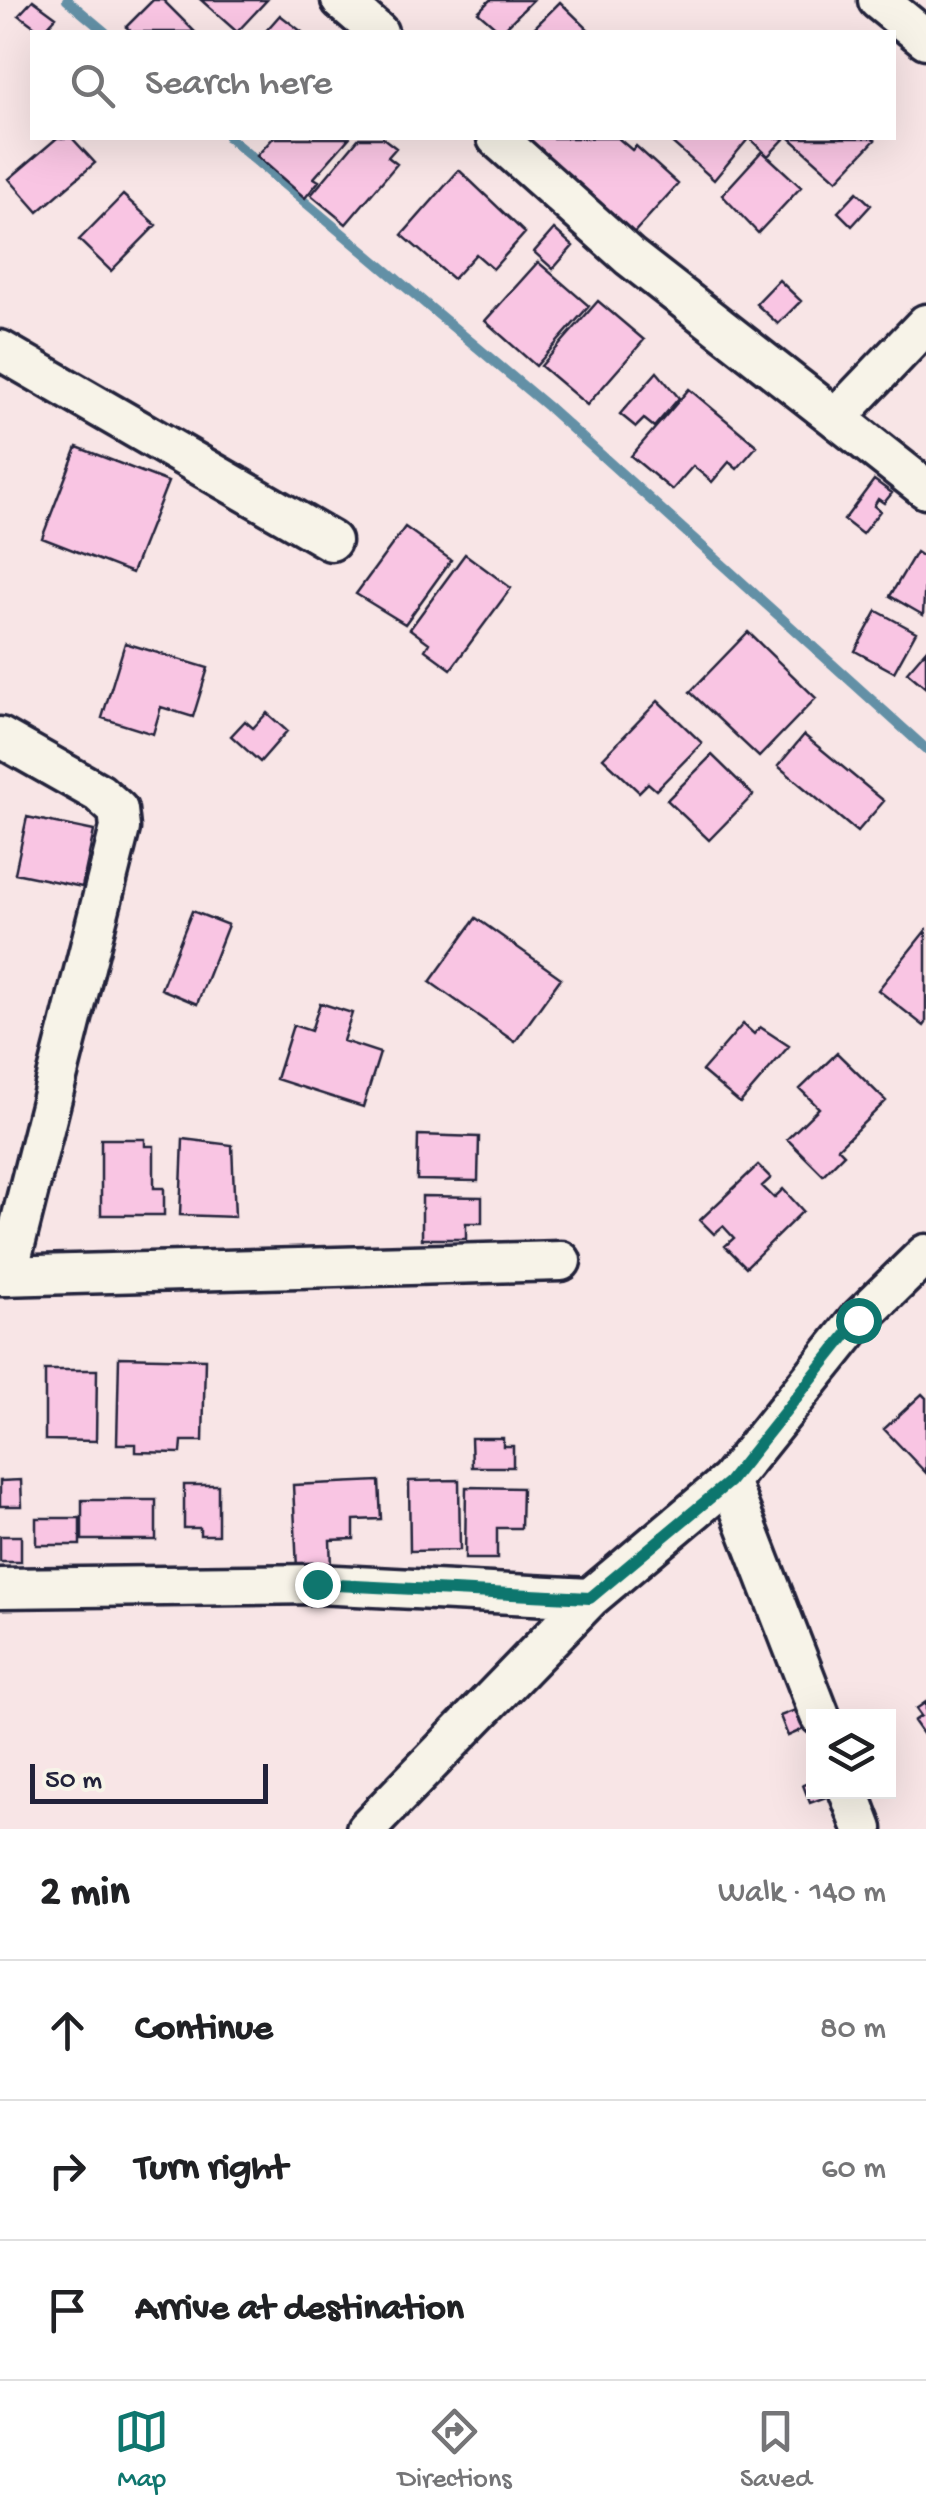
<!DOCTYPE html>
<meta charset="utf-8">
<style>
:root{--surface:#fff;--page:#f6f6f6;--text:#202124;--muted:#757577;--line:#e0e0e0;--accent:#0f766e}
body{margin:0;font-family:"Gochi Hand",sans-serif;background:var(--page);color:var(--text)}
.controls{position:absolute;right:30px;bottom:30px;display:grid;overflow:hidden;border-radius:0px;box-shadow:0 10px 40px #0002}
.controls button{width:90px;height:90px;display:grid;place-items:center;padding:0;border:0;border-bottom:2px solid var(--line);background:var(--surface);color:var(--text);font:50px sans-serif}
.scale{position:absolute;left:30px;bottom:25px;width:238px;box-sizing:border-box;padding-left:10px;border:5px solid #22223b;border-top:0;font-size:28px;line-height:35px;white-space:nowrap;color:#22223b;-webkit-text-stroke:8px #f7f3e8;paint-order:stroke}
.stop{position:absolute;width:30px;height:30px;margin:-22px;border:8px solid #0f766e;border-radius:50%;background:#fff}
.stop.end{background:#0f766e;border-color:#fff;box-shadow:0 2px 10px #0008}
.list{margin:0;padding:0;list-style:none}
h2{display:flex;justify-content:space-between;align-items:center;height:130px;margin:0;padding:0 40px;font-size:42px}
h2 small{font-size:32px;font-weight:400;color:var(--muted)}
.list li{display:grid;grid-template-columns:65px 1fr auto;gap:30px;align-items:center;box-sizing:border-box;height:140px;padding:0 40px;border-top:2px solid var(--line)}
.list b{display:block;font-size:38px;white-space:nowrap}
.list em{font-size:32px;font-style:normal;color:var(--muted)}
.icon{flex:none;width:55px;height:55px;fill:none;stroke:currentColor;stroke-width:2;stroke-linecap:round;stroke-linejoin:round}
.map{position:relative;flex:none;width:926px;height:1829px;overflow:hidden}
.search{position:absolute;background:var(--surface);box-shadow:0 10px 40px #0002;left:30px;right:30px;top:30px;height:110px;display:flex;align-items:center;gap:25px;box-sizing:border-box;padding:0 35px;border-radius:0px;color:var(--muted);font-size:38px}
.sheet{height:550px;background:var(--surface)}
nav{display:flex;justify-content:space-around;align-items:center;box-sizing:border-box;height:140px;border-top:2px solid var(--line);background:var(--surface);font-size:28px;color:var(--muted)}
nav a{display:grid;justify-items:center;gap:5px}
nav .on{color:var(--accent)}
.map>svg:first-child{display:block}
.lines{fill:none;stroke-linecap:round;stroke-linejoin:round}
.stream{stroke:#6390a6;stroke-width:10}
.building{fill:#f9c5e3;stroke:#22223b;stroke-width:2.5}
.minor-casing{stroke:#22223b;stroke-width:45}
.minor{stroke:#f7f3e8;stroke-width:38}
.route{stroke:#0f766e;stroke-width:12}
</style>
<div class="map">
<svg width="926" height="1829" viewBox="0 0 926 1829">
<rect width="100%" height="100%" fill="#f8e5e6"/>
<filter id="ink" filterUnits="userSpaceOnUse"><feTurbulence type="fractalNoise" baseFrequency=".01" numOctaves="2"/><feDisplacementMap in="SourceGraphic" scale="20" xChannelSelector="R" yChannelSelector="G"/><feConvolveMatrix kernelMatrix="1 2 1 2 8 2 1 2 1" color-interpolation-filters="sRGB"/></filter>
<g filter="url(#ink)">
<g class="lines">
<path class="stream" d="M 67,0 L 105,32
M 229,138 L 547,406 L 926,749"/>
</g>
<path class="building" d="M 33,0 L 56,17 L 42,32 L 19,15 Z
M 153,0 L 163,0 L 195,32 L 132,32 L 126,27 Z
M 201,0 L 267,0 L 237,32 Z
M 490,0 L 533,0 L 501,32 L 478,12 Z
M 560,2 L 590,31 L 530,32 Z
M 280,15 L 302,32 L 265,32 Z
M 57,138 L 72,138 L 95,163 L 38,212 L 9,179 Z
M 273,138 L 349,138 L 314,178 L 319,181 L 305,198 L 257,156 Z
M 359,138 L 383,138 L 396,148 L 388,157 L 397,164 L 346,224 L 311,195 Z
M 521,138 L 618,138 L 632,150 L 636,146 L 678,184 L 630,237 Z
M 667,138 L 746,138 L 748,139 L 714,180 Z
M 749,138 L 785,138 L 768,156 Z
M 790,138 L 872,138 L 875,140 L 837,180 Z
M 762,151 L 801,187 L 758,233 L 722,195 Z
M 459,170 L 525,233 L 493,269 L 476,254 L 453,279 L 402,235 Z
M 857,192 L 871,205 L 852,226 L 838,212 Z
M 123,195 L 156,225 L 111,271 L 79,240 Z
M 554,229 L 573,246 L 553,269 L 534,252 Z
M 538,262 L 589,306 L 536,366 L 485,321 Z
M 779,280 L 801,301 L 778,324 L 756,304 Z
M 598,301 L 644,340 L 587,405 L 541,366 Z
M 657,372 L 679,398 L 654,427 L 644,419 L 636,427 L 620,414 Z
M 689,389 L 757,446 L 737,469 L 729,462 L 712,482 L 693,466 L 672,490 L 631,456 Z
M 77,447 L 168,482 L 132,573 L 42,538 Z
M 874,480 L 892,493 L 884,503 L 878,499 L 874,506 L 880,511 L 862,534 L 844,520 Z
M 405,527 L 451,560 L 405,624 L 356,594 Z
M 916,552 L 926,559 L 923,615 L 890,596 Z
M 465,554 L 511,588 L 451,669 L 425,650 L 429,643 L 410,629 Z
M 877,611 L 916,632 L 894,672 L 855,651 Z
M 748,632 L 816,698 L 759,757 L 690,692 Z
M 125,643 L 208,668 L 193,717 L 161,707 L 153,734 L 102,718 Z
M 926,650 L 926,688 L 907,672 Z
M 658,701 L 702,743 L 656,790 L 648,783 L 639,792 L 603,758 Z
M 267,713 L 287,731 L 260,762 L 231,736 L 245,721 L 253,728 Z
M 804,735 L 884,801 L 857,832 L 778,766 Z
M 712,755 L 753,795 L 709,840 L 667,800 Z
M 27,817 L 94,831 L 82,887 L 15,873 Z
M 192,911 L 228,925 L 197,1004 L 161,989 Z
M 476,918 L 561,978 L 515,1042 L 430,982 Z
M 926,930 L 926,1023 L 924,1026 L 878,990 Z
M 320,1003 L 352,1013 L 343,1041 L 380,1053 L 363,1107 L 276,1079 L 293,1025 L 311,1031 Z
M 743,1024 L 754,1034 L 760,1027 L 789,1046 L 740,1103 L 702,1071 Z
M 837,1053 L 886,1101 L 838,1148 L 844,1154 L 823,1175 L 787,1139 L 819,1108 L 800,1089 Z
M 418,1135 L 479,1137 L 478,1181 L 417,1180 Z
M 101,1139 L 145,1139 L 145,1146 L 154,1146 L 154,1188 L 164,1188 L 164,1215 L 101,1215 Z
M 183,1139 L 232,1145 L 235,1217 L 180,1215 Z
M 758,1165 L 771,1178 L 762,1186 L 774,1198 L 783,1189 L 803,1211 L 746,1267 L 725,1246 L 734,1238 L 723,1226 L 714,1234 L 700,1220 Z
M 422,1196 L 482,1197 L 482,1223 L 466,1223 L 466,1239 L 422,1239 Z
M 119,1357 L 205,1359 L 203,1441 L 182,1441 L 181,1453 L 136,1452 L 136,1444 L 117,1444 Z
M 45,1370 L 97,1370 L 96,1441 L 45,1440 Z
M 922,1394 L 926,1398 L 926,1473 L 884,1429 Z
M 471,1438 L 503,1438 L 503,1446 L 513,1446 L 513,1467 L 472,1467 Z
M 21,1480 L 22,1506 L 0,1506 L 0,1481 Z
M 459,1480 L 460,1550 L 410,1551 L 409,1481 Z
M 379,1481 L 381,1519 L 354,1520 L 354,1539 L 330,1540 L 331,1568 L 297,1569 L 293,1485 Z
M 184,1485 L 218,1485 L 218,1535 L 200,1535 L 200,1528 L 184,1528 Z
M 466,1487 L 522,1488 L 521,1528 L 497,1528 L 497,1559 L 465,1559 Z
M 82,1500 L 156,1500 L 156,1540 L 82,1540 Z
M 36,1518 L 80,1518 L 80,1545 L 36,1545 Z
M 0,1536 L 21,1536 L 21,1562 L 0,1562 Z
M 926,1702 L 926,1738 L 914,1721 L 921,1716 L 916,1709 Z
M 798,1709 L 806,1728 L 788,1736 L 780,1716 Z
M 814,1781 L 814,1792 L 823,1792 L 826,1797 L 810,1803 L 803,1785 Z"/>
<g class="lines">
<g class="minor-casing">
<path id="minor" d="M 341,0 L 378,32
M 878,0 L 926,39
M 497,138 L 630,257 L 836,418
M 926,324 L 836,418 L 926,489
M 0,350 L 331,541
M 0,737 L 99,793 L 118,810 L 120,828 L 7,1276
M 0,1276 L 561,1261
M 729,1481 L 820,1716
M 0,1588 L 317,1584 L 590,1598
M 849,1792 L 863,1829
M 366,1829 L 590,1598 L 729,1481 L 858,1320 L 926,1254"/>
</g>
<use href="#minor" class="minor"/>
</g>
</g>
<g class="lines" filter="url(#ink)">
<path class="route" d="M 317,1584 L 590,1598 L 729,1482 L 858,1320"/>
</g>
</svg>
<div class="controls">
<button><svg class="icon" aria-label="layers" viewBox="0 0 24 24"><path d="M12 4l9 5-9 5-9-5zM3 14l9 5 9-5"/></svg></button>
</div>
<div class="scale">50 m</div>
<div class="stop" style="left:858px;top:1320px"></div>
<div class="stop end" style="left:317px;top:1584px"></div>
<div class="search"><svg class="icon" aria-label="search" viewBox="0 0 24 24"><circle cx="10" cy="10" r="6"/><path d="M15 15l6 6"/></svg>Search here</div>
</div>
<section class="sheet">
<h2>2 min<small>Walk · 140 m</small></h2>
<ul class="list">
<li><svg class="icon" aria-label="ahead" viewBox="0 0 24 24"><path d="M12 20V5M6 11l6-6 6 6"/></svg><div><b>Continue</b></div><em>80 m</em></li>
<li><svg class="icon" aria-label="right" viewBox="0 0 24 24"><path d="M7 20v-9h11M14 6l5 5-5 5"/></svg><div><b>Turn right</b></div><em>60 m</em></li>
<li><svg class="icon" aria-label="arrive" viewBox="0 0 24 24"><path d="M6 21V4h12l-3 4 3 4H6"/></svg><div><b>Arrive at destination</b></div></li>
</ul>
</section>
<nav>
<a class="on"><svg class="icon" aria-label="map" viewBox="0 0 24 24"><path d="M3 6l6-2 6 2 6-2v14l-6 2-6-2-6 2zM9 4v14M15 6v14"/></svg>Map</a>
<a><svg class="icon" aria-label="directions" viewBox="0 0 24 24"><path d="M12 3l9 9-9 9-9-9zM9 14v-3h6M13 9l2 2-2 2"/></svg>Directions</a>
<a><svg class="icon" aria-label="saved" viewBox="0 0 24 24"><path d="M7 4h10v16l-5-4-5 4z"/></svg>Saved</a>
</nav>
